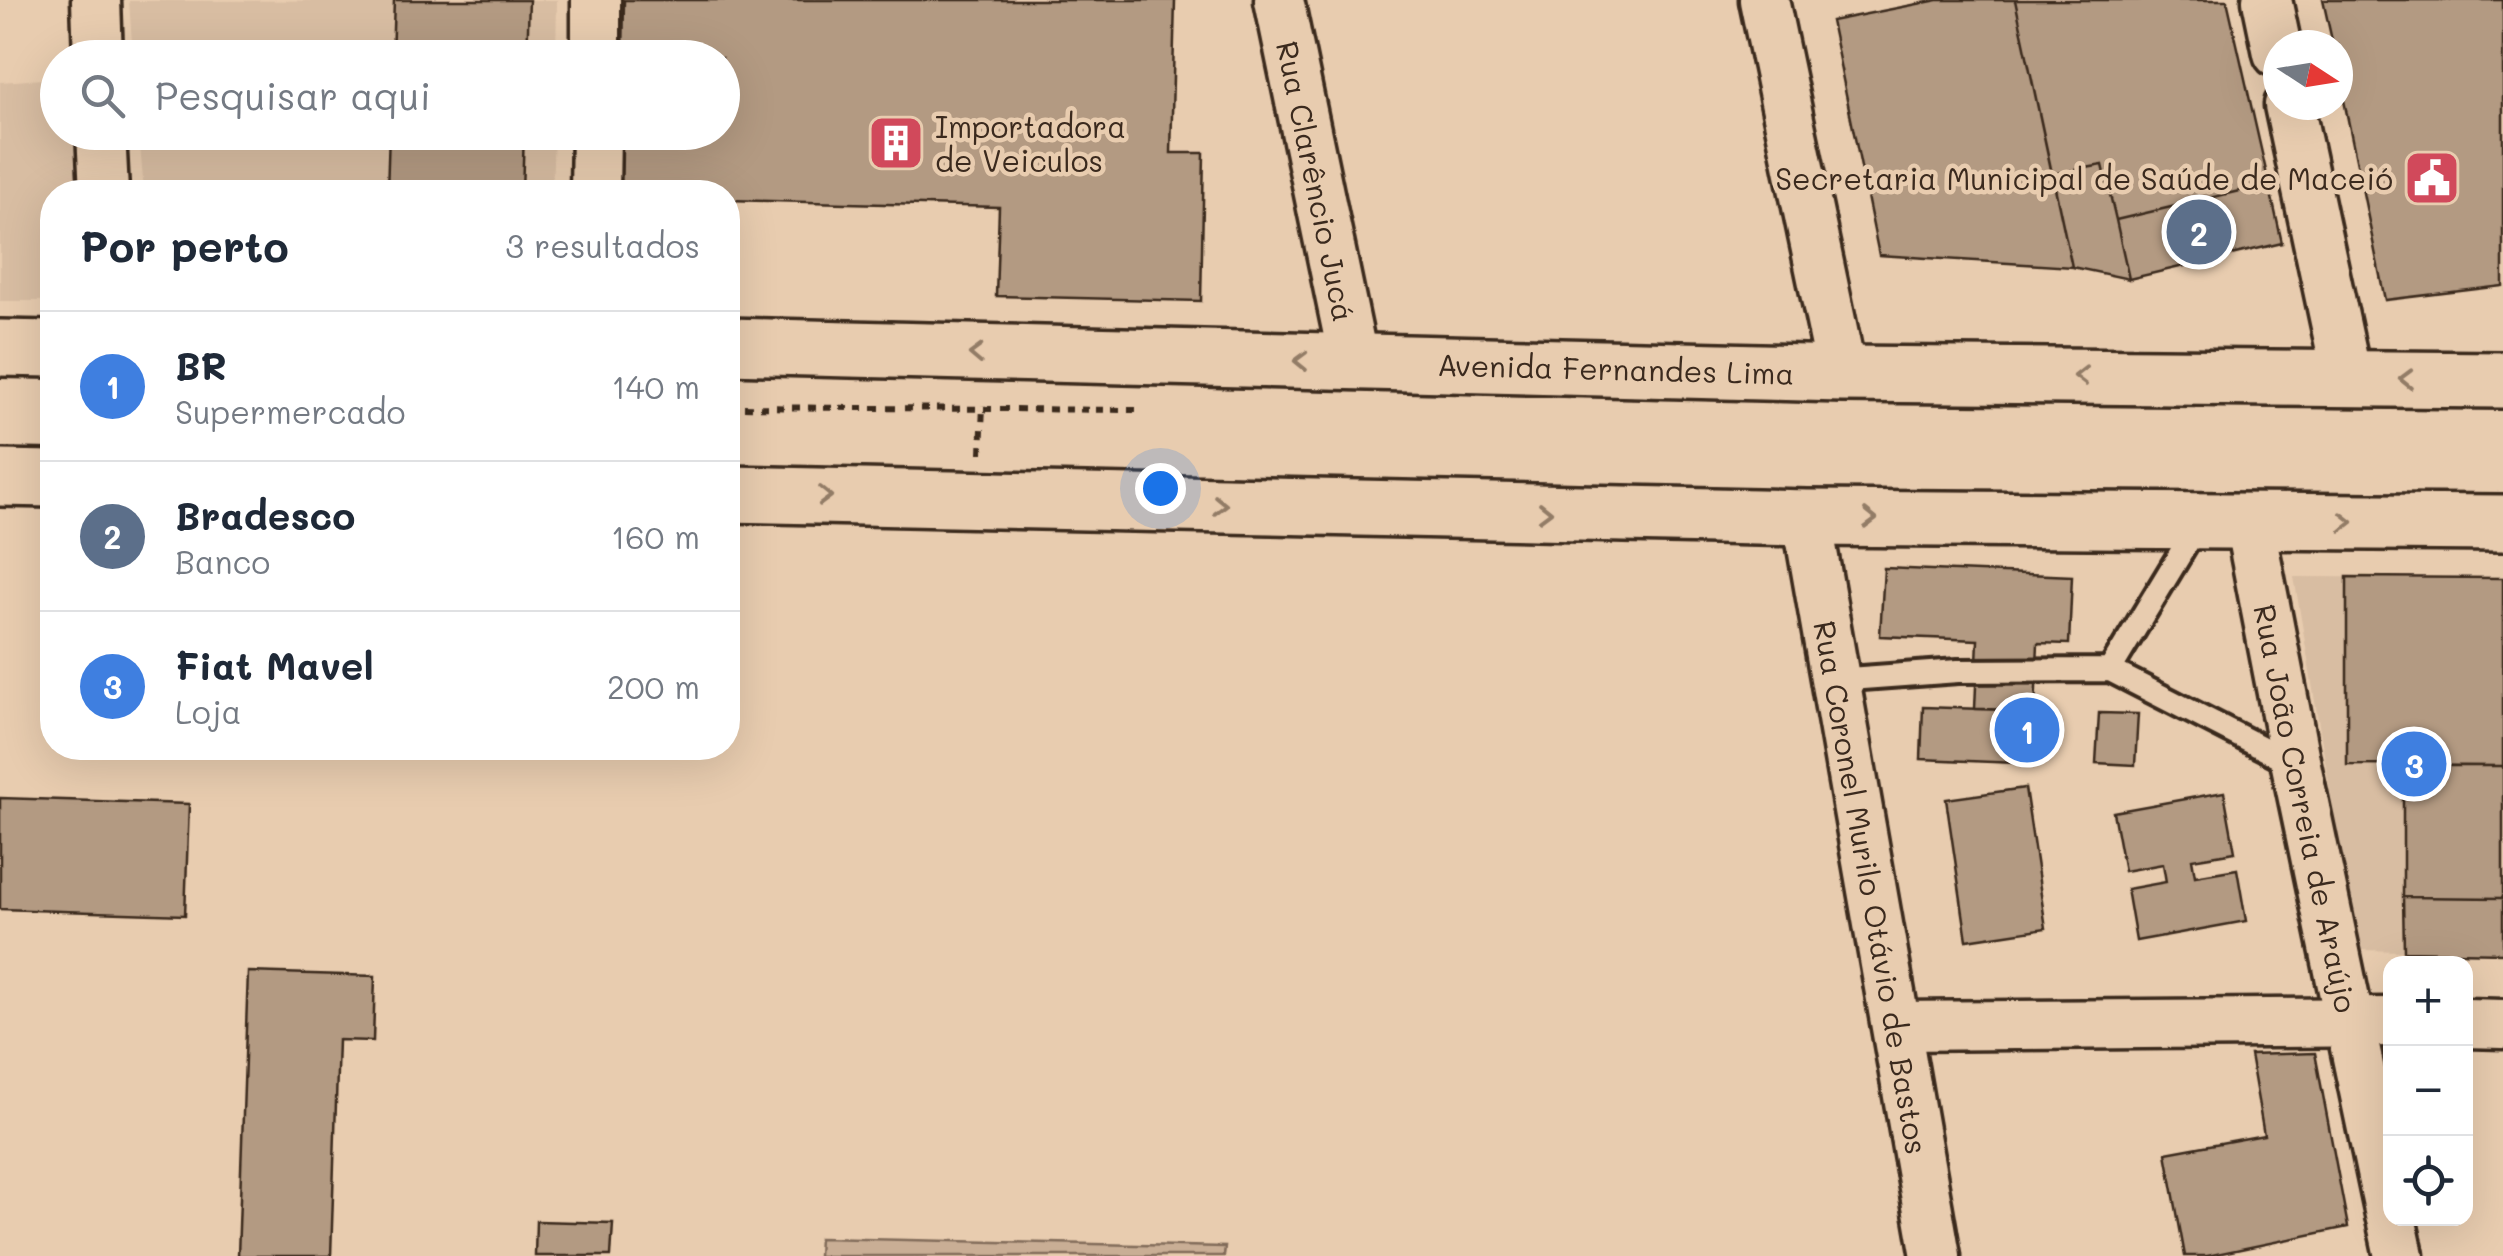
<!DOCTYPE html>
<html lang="pt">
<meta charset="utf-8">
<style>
:root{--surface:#fff;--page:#f2f2f3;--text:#1f2937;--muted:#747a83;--line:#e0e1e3;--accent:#d1495b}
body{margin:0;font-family:Mali,sans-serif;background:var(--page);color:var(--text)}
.controls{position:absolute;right:30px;bottom:30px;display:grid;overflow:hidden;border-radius:20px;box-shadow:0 10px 40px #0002}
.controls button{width:90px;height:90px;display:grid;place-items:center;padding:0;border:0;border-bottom:2px solid var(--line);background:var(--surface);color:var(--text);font:50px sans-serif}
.compass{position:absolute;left:2263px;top:30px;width:90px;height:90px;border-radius:50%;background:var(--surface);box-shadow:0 10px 40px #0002;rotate:102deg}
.you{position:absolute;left:1160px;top:488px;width:35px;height:35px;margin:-25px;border:8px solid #fff;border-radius:50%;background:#1a73e8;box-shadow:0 0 0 15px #1a73e833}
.badge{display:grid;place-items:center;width:65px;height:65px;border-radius:50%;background:var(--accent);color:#fff;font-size:32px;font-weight:700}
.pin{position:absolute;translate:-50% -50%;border:5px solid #fff;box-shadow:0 2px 10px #0006}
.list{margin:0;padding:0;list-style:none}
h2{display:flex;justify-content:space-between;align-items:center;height:130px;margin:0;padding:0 40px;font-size:42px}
h2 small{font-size:32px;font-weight:400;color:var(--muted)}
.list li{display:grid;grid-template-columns:65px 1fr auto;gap:30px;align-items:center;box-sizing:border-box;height:150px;padding:0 40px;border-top:2px solid var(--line)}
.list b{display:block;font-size:38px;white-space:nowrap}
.list p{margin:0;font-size:32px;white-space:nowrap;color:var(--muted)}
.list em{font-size:32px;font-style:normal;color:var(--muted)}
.icon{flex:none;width:55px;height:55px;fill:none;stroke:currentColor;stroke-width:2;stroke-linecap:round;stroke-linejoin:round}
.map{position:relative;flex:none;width:2503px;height:1256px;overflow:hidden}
.search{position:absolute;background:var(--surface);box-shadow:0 10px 40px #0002;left:40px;top:40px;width:700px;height:110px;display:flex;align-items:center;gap:25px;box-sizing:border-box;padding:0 35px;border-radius:55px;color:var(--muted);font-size:38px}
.panel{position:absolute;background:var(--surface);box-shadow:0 10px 40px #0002;left:40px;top:180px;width:700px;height:580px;border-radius:40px}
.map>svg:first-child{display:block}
.built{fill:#d8bda2}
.green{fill:#c9ae95;stroke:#826c5a;stroke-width:2.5}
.building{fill:#b39a82;stroke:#3b2a1e;stroke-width:2.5}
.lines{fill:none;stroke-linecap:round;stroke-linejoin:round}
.service-casing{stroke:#3b2a1e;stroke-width:30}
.minor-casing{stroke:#3b2a1e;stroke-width:55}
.trunk-casing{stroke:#3b2a1e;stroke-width:62}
.path{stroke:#3b2a1e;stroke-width:6;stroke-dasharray:8 8;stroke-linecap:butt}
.service{stroke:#e8ccaf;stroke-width:22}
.minor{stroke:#e8ccaf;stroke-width:48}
.trunk{stroke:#e8ccaf;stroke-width:55}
.oneway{stroke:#927b66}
.labels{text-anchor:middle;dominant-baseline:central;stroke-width:9;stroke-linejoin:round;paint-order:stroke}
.poi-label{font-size:30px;fill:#3b2a1e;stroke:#e8ccaf;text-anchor:start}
.street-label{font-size:30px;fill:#3b2a1e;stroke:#e8ccaf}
</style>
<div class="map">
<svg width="2503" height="1256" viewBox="0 0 2503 1256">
<rect width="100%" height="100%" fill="#e8ccaf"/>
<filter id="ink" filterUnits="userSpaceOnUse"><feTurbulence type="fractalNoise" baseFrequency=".01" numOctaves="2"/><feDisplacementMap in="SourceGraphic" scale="20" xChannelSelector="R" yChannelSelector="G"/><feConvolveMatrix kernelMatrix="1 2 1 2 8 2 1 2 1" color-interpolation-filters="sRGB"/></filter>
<g filter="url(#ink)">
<path class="built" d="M 557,0 L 556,57 L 133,57 L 129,1 Z
M 57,78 L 58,132 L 75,133 L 80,192 L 52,192 L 52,301 L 0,301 L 0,82 Z
M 139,133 L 554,133 L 552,192 L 144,192 Z
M 2294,577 L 2503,578 L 2503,953 L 2357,950 Z"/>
<path class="green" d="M 819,1238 L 1225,1247 L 1224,1256 L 818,1256 Z"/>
<path class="building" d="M 394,0 L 529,0 L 527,58 L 392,58 Z
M 624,0 L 1175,0 L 1171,153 L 1204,153 L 1201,301 L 996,296 L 999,207 L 728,200 L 728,192 L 619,192 L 621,132 L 722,132 L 722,58 L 623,58 Z
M 1938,0 L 2015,0 L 2072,267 L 1879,255 L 1831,21 Z
M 2015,0 L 2227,0 L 2269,184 L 2116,220 L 2103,165 L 2052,174 Z
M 2323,0 L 2503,0 L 2503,286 L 2385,300 L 2338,71 L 2338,45 L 2333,45 Z
M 389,132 L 524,132 L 522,192 L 387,192 Z
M 2103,165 L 2116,220 L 2129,279 L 2072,267 L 2052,174 Z
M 2269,184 L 2282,243 L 2129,279 L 2116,220 Z
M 1884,568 L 2072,576 L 2069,644 L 2038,643 L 2035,711 L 1975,709 L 1978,640 L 1880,636 Z
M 2347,577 L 2503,578 L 2503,766 L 2347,765 Z
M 1923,707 L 2042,711 L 2040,764 L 1921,759 Z
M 2099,713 L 2138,714 L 2135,765 L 2096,763 Z
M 2403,766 L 2503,766 L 2503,898 L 2403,897 Z
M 2025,788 L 2046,928 L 1967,940 L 1946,799 Z
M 2224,792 L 2235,852 L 2192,859 L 2195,876 L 2237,869 L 2246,921 L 2136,941 L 2127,889 L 2166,882 L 2163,864 L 2124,871 L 2113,812 Z
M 0,798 L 189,804 L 185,915 L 0,909 Z
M 2403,897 L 2503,898 L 2503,953 L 2404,951 Z
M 248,972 L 375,976 L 373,1041 L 338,1040 L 331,1256 L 238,1256 Z
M 2315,1053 L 2348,1227 L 2207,1256 L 2185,1256 L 2166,1153 L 2264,1135 L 2250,1055 Z
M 536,1221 L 613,1223 L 611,1256 L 535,1256 Z"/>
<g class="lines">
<g class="service-casing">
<path id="service" d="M 2110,670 L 2294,764
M 1835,680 L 1958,671 L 2110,670 L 2199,523"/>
</g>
<g class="minor-casing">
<g id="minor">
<path d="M 96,0 L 98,58"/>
<path id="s1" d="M 1279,0 L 1354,363"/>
<path d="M 1764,0 L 1842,374"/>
<path d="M 2267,0 L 2278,53"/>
<path d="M 596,58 L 596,0"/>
<path d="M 2289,105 L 2347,378"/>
<path d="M 101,132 L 104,192"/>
<path d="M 595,192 L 596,132"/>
<path id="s2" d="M 1807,518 L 1936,1256"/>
<path id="s3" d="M 2249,522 L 2296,765 L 2390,1215"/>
<path d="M 2466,1023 L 2503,1024"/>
<path d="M 1897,1026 L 2390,1022"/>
<path d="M 2391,1218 L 2399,1256"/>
</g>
</g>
<g class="trunk-casing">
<g id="trunk">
<path id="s4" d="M 728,346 L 1842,374 L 2503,380"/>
<path d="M 0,348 L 52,349"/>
<path d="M 0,478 L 52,479"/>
<path d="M 728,494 L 1807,518 L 2503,523"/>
</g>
</g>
<path class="path" d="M 728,407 L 1136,410
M 981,453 L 983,405"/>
<use href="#service" class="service"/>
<use href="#minor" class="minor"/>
<use href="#trunk" class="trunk"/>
</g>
<defs><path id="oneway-chevron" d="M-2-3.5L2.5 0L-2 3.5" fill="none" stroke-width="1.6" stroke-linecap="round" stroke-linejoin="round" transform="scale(2.5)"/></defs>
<g class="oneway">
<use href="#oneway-chevron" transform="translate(976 354) rotate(-178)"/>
<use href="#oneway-chevron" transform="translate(1301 361) rotate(-179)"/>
<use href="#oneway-chevron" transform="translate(2081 376) rotate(-180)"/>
<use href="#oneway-chevron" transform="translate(2406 379) rotate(-179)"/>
<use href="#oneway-chevron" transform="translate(825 496) rotate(1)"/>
<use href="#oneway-chevron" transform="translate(1220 505) rotate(1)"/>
<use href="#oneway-chevron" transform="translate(1545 512) rotate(1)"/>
<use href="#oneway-chevron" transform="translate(1870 519) rotate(1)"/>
<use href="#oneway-chevron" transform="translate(2346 522)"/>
</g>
</g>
<defs>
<g id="building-square" transform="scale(2.875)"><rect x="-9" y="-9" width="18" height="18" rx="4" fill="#d1495b" stroke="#e8ccaf"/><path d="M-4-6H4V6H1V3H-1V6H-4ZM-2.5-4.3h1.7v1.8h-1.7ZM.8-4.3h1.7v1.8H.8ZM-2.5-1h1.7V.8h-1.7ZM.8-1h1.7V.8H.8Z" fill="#fff"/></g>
<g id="civic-square" transform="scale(2.875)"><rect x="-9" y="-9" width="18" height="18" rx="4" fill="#d1495b" stroke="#e8ccaf"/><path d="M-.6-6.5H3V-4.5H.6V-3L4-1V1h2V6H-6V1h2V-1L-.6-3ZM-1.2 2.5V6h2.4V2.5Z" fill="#fff"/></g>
</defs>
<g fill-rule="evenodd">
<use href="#building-square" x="896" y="143"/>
<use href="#civic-square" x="2432" y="178"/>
</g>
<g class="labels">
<g class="poi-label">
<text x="935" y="126">Importadora<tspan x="935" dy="34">de Veiculos</tspan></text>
<text x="2393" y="178" text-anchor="end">Secretaria Municipal de Saúde de Maceió</text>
</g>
<g class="street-label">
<text stroke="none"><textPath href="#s1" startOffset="185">Rua Clarêncio Jucá</textPath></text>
<text stroke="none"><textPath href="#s4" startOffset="888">Avenida Fernandes Lima</textPath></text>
<text stroke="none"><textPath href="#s3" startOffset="292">Rua João Correia de Araújo</textPath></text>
<text stroke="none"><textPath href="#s2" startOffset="375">Rua Coronel Murilo Otávio de Bastos</textPath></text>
</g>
</g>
</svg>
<div class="controls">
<button>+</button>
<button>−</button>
<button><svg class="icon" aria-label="locate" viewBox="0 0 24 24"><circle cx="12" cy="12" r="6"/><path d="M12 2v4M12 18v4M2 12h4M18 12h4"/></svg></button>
</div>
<svg class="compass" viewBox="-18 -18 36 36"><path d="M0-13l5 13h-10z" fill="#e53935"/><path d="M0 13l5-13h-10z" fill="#747a83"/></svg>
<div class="you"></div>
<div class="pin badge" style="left:2027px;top:730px;background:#3f7fe0">1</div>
<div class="pin badge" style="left:2199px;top:232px;background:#5c6f8a">2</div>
<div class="pin badge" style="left:2414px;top:764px;background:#3f7fe0">3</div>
<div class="search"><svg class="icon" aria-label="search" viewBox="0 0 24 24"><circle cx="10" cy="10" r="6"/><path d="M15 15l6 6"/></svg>Pesquisar aqui</div>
<section class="panel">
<h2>Por perto<small>3 resultados</small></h2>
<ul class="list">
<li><span class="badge" style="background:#3f7fe0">1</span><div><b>BR</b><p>Supermercado</p></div><em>140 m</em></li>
<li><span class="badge" style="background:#5c6f8a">2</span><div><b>Bradesco</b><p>Banco</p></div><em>160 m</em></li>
<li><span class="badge" style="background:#3f7fe0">3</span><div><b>Fiat Mavel</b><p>Loja</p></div><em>200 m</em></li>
</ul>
</section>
</div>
